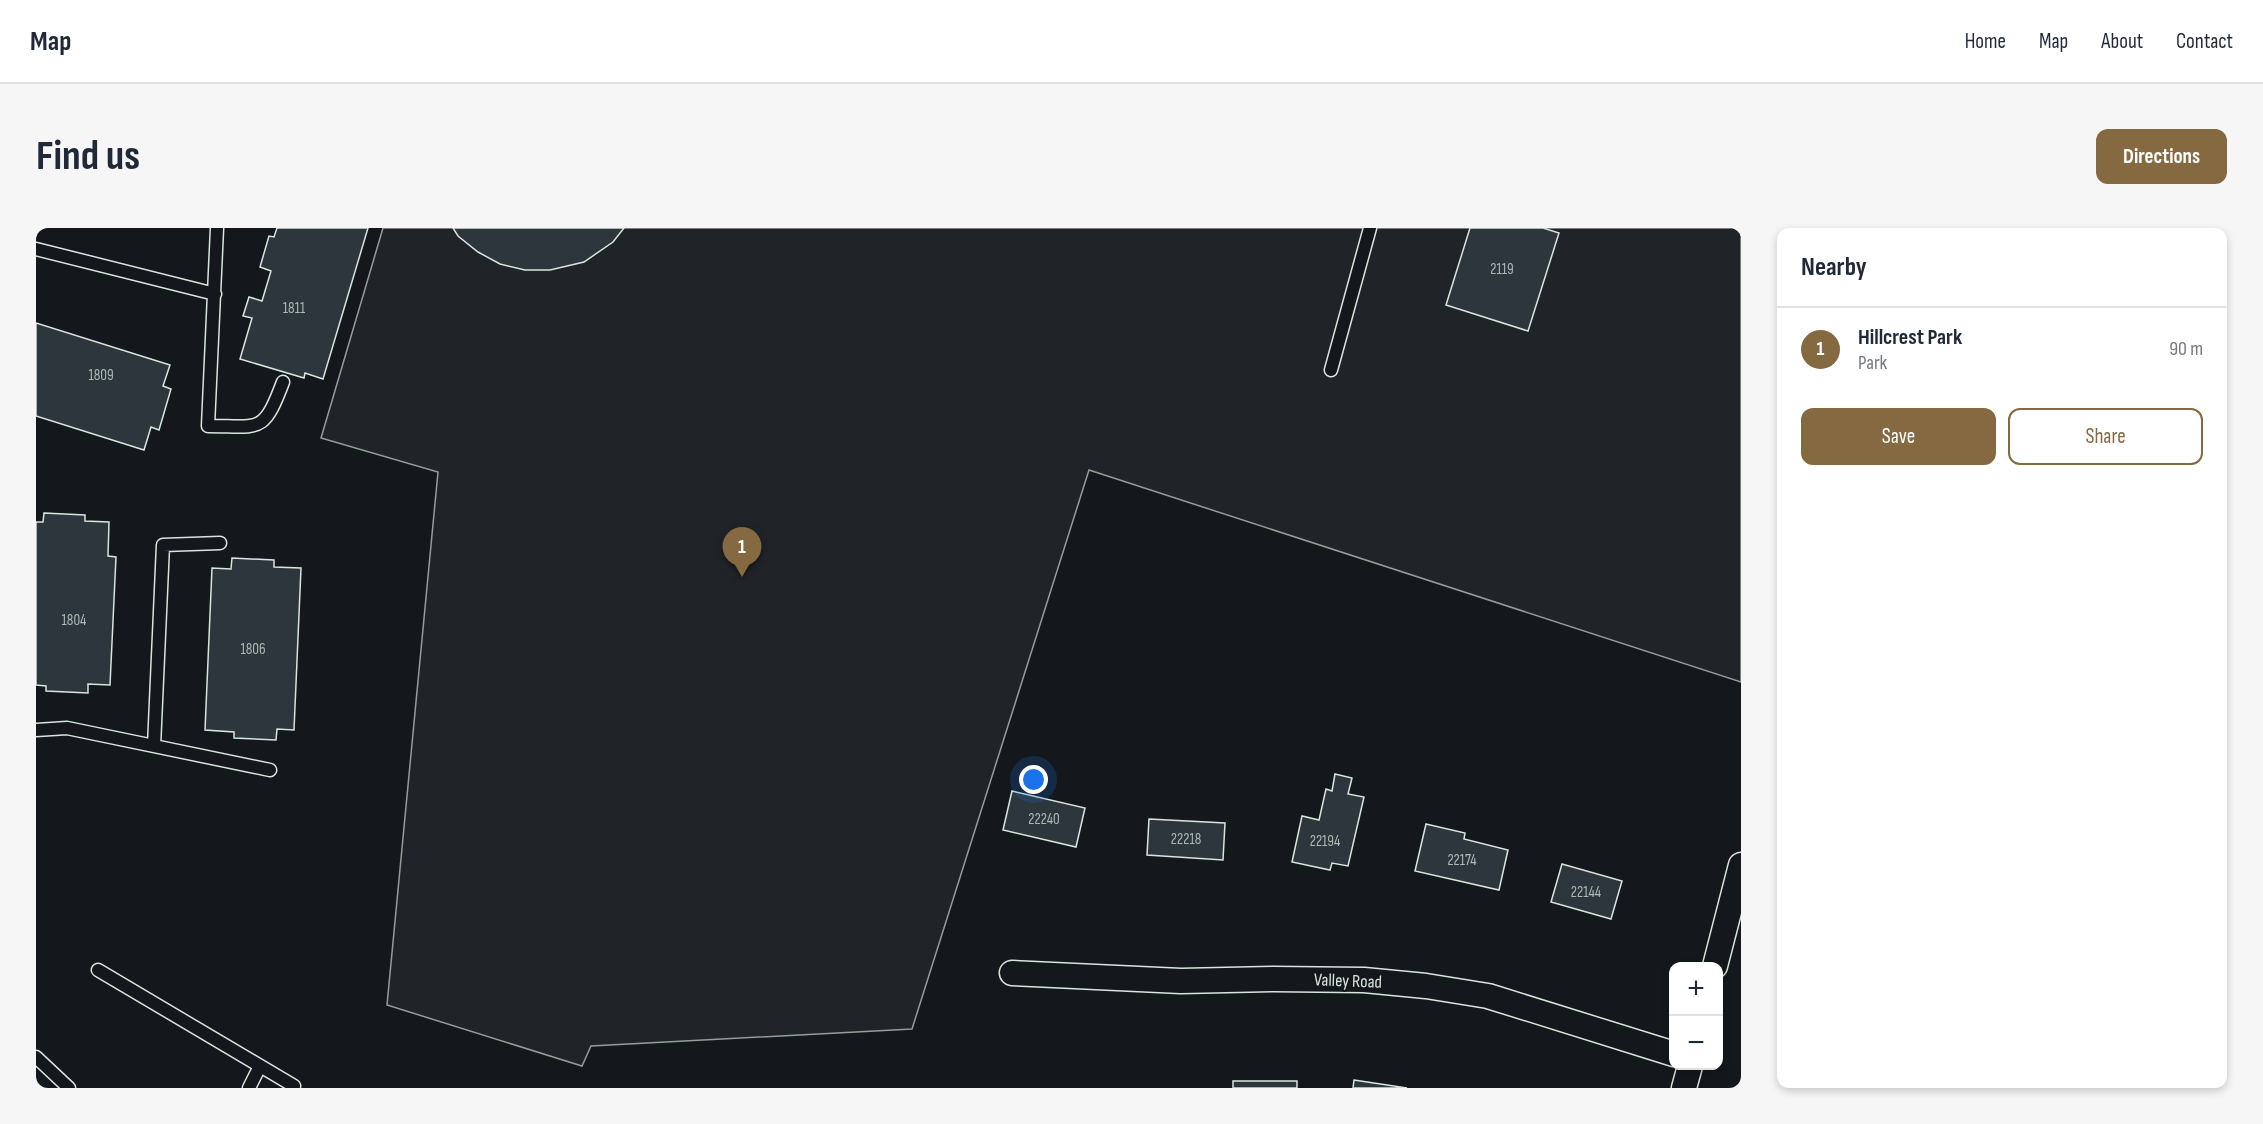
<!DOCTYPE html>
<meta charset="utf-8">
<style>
:root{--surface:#fff;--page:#f6f6f7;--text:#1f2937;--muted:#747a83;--line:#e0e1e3;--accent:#846941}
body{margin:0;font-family:"Sofia Sans Condensed",sans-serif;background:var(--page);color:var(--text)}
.controls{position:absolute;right:18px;bottom:18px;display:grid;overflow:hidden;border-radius:12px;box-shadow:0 3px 9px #0003}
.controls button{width:54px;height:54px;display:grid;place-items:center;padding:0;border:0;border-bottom:2px solid var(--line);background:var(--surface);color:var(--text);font:30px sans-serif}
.you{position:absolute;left:998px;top:552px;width:21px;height:21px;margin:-15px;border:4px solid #fff;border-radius:50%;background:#1a73e8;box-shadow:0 0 0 9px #1a73e833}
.badge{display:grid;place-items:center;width:39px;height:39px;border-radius:50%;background:var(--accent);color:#fff;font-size:20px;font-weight:700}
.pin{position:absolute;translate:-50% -50px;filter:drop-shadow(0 2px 3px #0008)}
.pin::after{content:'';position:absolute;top:32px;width:21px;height:18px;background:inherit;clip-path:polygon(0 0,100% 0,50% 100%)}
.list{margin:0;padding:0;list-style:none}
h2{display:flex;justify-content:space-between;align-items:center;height:78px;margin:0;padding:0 24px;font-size:26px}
h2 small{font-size:20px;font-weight:400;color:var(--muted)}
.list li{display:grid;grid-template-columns:39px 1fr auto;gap:18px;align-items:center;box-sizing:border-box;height:84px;padding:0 24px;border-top:2px solid var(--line)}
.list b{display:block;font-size:22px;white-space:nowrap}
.list p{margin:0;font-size:20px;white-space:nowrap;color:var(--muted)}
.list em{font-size:20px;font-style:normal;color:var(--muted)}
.actions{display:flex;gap:12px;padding:18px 24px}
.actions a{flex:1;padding:14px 0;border:2px solid var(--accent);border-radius:12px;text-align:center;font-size:21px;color:var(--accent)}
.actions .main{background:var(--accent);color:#fff}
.map{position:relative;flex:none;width:1705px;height:860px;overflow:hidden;border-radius:12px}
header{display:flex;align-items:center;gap:36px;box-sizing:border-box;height:84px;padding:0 30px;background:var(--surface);border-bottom:2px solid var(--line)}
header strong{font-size:28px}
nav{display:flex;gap:33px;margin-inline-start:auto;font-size:21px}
.intro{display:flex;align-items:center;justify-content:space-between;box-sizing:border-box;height:144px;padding:0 36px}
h1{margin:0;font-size:42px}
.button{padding:15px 27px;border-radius:12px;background:var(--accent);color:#fff;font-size:21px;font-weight:700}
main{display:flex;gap:36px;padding:0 36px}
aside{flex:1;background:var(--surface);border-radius:12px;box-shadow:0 3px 9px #0003}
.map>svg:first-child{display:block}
.green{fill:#202428;stroke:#939e99;stroke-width:1.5}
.building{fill:#2c363c;stroke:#d8e6dc;stroke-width:1.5}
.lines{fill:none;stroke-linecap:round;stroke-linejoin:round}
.service-casing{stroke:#d8e6dc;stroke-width:15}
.minor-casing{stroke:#d8e6dc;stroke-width:27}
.service{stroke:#14181c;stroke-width:12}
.minor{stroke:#14181c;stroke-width:24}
.labels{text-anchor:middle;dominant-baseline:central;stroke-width:4.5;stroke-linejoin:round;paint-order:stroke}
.number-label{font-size:15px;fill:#adbab4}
.street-label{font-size:18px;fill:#d8e6dc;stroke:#14181c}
</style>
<header>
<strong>Map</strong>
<nav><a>Home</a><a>Map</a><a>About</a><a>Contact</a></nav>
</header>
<div class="intro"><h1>Find us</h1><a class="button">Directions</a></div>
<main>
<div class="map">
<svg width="1705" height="860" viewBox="0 0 1705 860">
<rect width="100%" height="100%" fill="#14181c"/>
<path class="green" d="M 347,0 L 1705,0 L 1705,454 L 1053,242 L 876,801 L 555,818 L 546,838 L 351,777 L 402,244 L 285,210 Z"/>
<path class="building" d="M 241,0 L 332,0 L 287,151 L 269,145 L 268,150 L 204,131 L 216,90 L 207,88 L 213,69 L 226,73 L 235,43 L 224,39 L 233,8 L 238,9 Z
M 417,0 L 588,0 L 577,14 L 548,34 L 514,42 L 489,42 L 464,36 L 442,24 L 422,8 Z
M 1434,0 L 1507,0 L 1523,5 L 1492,103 L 1410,77 Z
M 0,95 L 134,137 L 127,158 L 135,161 L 123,202 L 115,199 L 108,222 L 0,188 Z
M 8,285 L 49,287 L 49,293 L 73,294 L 72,328 L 80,329 L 74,457 L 52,456 L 52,465 L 10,463 L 10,458 L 0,457 L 0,294 L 7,294 Z
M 196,330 L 238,332 L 238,339 L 265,340 L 258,502 L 241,501 L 240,512 L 198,510 L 198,504 L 169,502 L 176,340 L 195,341 Z
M 1299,546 L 1316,550 L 1312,566 L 1328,569 L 1312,638 L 1296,635 L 1294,642 L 1256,634 L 1266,588 L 1283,592 L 1290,561 L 1296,563 Z
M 976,563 L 1049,580 L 1040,619 L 967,602 Z
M 1113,591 L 1189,595 L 1187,632 L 1111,627 Z
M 1390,596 L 1429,605 L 1428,611 L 1472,622 L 1463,662 L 1379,643 Z
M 1526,636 L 1586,653 L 1575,691 L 1515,674 Z
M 1318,852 L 1371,860 L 1317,860 Z
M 1197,853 L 1261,853 L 1261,860 L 1197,860 Z"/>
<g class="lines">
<g class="service-casing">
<path id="service" d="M 181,0 L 172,198 C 224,198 227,207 247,154
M 0,21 L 179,66
M 1295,142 L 1334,0
M 0,502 L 31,500 L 234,542
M 118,518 L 127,317 L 184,315
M 62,742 L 258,858
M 0,829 L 33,860
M 213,860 L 224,838"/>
</g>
<g class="minor-casing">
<path id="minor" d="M 1679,738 L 1705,637
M 976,745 L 1145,753 L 1237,751 L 1328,752 L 1390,758 L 1452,768 L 1638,826
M 1648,860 L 1654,838"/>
</g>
<use href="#service" class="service"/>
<use href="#minor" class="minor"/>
</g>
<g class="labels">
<g class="number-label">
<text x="1466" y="41">2119</text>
<text x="258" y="80">1811</text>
<text x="65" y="147">1809</text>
<text x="38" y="392">1804</text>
<text x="217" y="421">1806</text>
<text x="1008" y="591">22240</text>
<text x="1150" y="611">22218</text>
<text x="1289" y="613">22194</text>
<text x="1426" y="632">22174</text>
<text x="1550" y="664">22144</text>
</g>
<g class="street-label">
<text transform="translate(1312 753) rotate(2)">Valley Road</text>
</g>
</g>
</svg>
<div class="controls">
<button>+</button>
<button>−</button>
</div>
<div class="you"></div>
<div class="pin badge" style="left:706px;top:349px">1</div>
</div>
<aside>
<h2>Nearby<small></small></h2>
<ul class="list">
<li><span class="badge">1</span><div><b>Hillcrest Park</b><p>Park</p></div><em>90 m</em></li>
</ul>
<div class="actions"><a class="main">Save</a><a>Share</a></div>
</aside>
</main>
